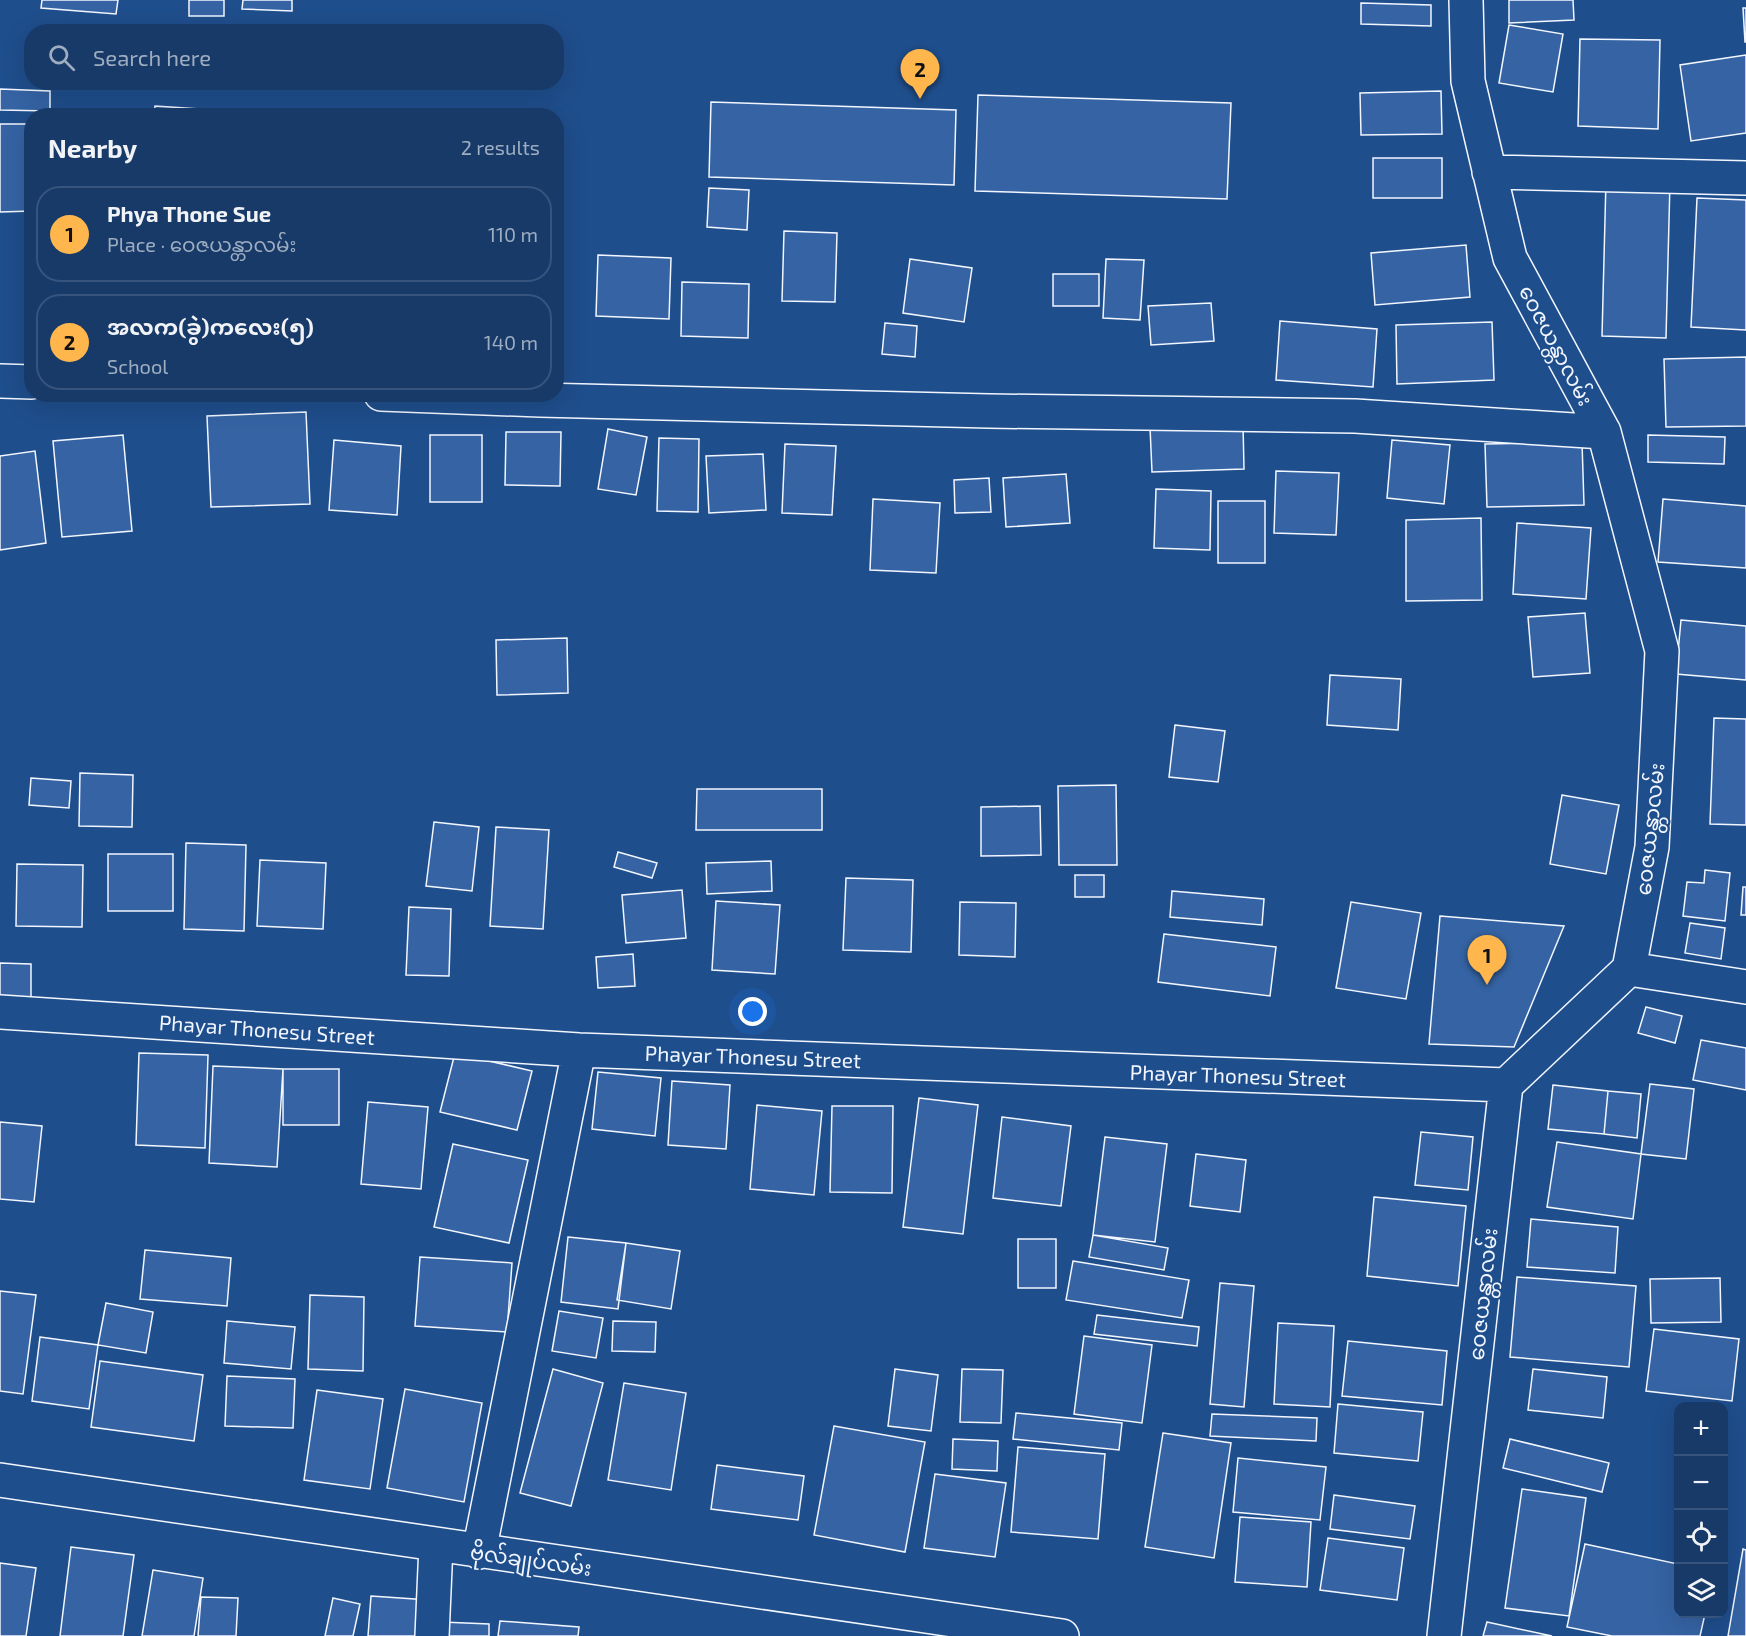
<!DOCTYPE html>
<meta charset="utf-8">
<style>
:root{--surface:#173a69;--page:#20416f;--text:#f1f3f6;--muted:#9eadc0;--line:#36547d;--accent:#ffb74d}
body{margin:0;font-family:"Exo 2","Noto Sans Myanmar",sans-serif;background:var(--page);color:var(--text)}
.controls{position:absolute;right:18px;bottom:18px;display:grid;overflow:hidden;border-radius:12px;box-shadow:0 6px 24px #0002}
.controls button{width:54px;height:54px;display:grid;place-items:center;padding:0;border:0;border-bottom:2px solid var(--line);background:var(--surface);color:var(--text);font:30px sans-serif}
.you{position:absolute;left:753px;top:1012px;width:21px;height:21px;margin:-15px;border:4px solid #fff;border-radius:50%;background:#1a73e8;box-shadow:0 0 0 9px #1a73e833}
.badge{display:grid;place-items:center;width:39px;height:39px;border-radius:50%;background:var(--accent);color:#111;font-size:20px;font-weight:700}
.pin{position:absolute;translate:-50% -50px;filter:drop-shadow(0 2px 3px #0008)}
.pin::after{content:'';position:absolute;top:32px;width:21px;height:18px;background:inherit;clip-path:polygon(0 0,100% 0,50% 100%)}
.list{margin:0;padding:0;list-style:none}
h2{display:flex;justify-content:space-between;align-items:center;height:78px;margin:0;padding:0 24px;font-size:26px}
h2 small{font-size:20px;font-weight:400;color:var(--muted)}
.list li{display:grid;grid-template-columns:39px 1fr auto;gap:18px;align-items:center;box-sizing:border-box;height:96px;margin:0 12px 12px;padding:0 12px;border:2px solid var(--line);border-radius:24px}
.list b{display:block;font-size:22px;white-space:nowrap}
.list p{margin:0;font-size:20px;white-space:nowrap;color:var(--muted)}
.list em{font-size:20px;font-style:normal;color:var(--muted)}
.icon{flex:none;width:33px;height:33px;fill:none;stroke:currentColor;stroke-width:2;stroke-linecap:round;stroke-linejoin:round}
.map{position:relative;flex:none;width:1746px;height:1636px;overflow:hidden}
.search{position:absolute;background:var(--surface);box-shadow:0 6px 24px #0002;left:24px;top:24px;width:540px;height:66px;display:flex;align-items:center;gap:15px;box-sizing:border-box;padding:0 21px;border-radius:24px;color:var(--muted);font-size:22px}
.panel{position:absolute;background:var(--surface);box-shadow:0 6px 24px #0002;left:24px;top:108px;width:540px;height:294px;border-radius:24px}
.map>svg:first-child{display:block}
.building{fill:#3563a3;stroke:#f2f6ff;stroke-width:1.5}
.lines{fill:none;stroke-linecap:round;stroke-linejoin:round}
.minor-casing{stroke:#f2f6ff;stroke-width:36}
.minor{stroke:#1f4e8c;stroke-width:33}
.labels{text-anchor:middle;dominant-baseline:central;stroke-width:4.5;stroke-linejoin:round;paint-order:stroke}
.street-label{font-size:21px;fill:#f2f6ff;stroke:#1f4e8c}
</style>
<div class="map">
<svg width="1746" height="1636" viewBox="0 0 1746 1636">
<rect width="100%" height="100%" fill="#1f4e8c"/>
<path class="building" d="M 42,0 L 118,0 L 116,14 L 41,8 Z
M 189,0 L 224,0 L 224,16 L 189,16 Z
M 243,0 L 292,0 L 292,11 L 242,9 Z
M 1509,0 L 1573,0 L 1574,20 L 1509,23 Z
M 1361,3 L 1431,5 L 1431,26 L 1361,24 Z
M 1743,8 L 1746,8 L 1746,42 L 1745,42 Z
M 1509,25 L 1563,34 L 1553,92 L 1499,83 Z
M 1580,39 L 1660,40 L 1658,129 L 1578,126 Z
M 1746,55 L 1746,133 L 1691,141 L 1680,65 Z
M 0,89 L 50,91 L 50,111 L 0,110 Z
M 1441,91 L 1442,134 L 1361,135 L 1360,93 Z
M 978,95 L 1231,103 L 1227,199 L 975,191 Z
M 711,102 L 956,110 L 954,185 L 709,177 Z
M 155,106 L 215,110 L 215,116 L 154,116 Z
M 0,124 L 32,124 L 32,211 L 0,212 Z
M 1373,158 L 1442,158 L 1442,198 L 1373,198 Z
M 1606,180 L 1670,182 L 1666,338 L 1602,336 Z
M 709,188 L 749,190 L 747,230 L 707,227 Z
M 1697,198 L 1746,200 L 1746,330 L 1691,327 Z
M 784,231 L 837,233 L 835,302 L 782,301 Z
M 1466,245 L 1470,297 L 1375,305 L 1371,253 Z
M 598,255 L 671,258 L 669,319 L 596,316 Z
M 910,259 L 972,268 L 964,322 L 903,313 Z
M 1106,259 L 1144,260 L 1140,320 L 1103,318 Z
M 1053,274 L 1099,274 L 1099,306 L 1053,306 Z
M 682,282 L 749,284 L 748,338 L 681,336 Z
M 1211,303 L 1214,341 L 1151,345 L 1148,306 Z
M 1280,321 L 1377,329 L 1373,387 L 1276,380 Z
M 1492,322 L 1494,380 L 1397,384 L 1396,325 Z
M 885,323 L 917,326 L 915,357 L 882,354 Z
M 1746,357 L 1746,426 L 1666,427 L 1664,359 Z
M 306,412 L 310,504 L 211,507 L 207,416 Z
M 1243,424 L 1244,469 L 1152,472 L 1150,427 Z
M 608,429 L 647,437 L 636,495 L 598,489 Z
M 506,432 L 561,432 L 560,486 L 505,485 Z
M 123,435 L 132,531 L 62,537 L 53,441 Z
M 430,435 L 482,435 L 482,502 L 430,502 Z
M 1648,435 L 1725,437 L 1724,464 L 1648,462 Z
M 659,438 L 699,439 L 698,512 L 657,511 Z
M 334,440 L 401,446 L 397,515 L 329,510 Z
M 1392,440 L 1450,445 L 1444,504 L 1387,498 Z
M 1582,442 L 1584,505 L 1487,507 L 1485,444 Z
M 785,444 L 836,446 L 832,515 L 782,513 Z
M 35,451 L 46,543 L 0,550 L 0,456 Z
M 763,454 L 766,510 L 709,513 L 706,456 Z
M 1276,471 L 1339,473 L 1336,535 L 1274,533 Z
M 1066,474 L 1070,523 L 1006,527 L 1003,478 Z
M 989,478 L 991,512 L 955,513 L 954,480 Z
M 1156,489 L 1211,491 L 1210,550 L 1154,548 Z
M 873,499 L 940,503 L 936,573 L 870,570 Z
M 1663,499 L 1746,506 L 1746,568 L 1658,562 Z
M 1218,501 L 1265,501 L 1265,563 L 1218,563 Z
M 1481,518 L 1482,600 L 1406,601 L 1406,520 Z
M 1517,523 L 1591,528 L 1586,599 L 1513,594 Z
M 1585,613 L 1590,673 L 1533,677 L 1528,617 Z
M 1681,620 L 1746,626 L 1746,680 L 1676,674 Z
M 567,638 L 568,693 L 497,695 L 496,640 Z
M 1330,675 L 1401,679 L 1398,730 L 1327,725 Z
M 1714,718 L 1746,719 L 1746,825 L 1710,824 Z
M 1175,725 L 1225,731 L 1218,782 L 1169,777 Z
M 80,773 L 133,775 L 132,827 L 79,826 Z
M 31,778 L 71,781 L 69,808 L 29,805 Z
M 1116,785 L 1117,865 L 1059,865 L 1058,786 Z
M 697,789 L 822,789 L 822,830 L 696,830 Z
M 1562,795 L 1619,805 L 1606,874 L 1550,864 Z
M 1040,806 L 1041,855 L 981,856 L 981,807 Z
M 434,822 L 479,827 L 472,891 L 426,886 Z
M 496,827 L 549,830 L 543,929 L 490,926 Z
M 186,843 L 246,845 L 244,931 L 184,929 Z
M 618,852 L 657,863 L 652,878 L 614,867 Z
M 108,854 L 173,854 L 173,911 L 108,911 Z
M 260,860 L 326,863 L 323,929 L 257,926 Z
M 771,861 L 772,891 L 707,894 L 706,863 Z
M 17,864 L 83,865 L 82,927 L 16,926 Z
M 1705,870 L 1730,873 L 1725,921 L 1683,916 L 1687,882 L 1704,883 Z
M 1075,875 L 1104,875 L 1104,897 L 1075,897 Z
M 846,878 L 913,880 L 911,952 L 843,950 Z
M 1743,887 L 1746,887 L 1746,915 L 1741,915 Z
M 682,890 L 686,938 L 626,943 L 622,895 Z
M 1172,891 L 1264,899 L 1262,925 L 1170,917 Z
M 716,901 L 780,905 L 775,974 L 712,970 Z
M 960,902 L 1016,903 L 1015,957 L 959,955 Z
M 1351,902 L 1421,913 L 1406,999 L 1336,988 Z
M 409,907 L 451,909 L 449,976 L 406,975 Z
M 1440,916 L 1564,926 L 1514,1047 L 1429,1044 Z
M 1690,923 L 1725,928 L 1721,959 L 1685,953 Z
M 1164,934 L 1276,947 L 1270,996 L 1158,982 Z
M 633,954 L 635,986 L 598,988 L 596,957 Z
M 0,963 L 31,964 L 31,1007 L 0,1007 Z
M 1646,1007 L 1682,1016 L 1675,1043 L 1638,1033 Z
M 1701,1040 L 1746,1048 L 1746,1090 L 1693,1080 Z
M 139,1053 L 208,1055 L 205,1148 L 136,1145 Z
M 455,1053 L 532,1071 L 517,1130 L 440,1112 Z
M 213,1066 L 283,1069 L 277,1167 L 209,1163 Z
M 283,1069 L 339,1069 L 339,1125 L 283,1125 Z
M 598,1072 L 661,1078 L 655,1136 L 592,1129 Z
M 672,1081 L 730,1085 L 726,1149 L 668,1145 Z
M 1650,1084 L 1694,1089 L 1686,1159 L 1641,1154 Z
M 1553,1085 L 1608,1091 L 1604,1134 L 1548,1129 Z
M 1608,1091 L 1641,1094 L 1637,1138 L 1604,1134 Z
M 919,1098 L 978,1105 L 963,1234 L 903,1227 Z
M 368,1102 L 428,1107 L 421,1189 L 361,1184 Z
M 757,1105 L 822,1111 L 814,1195 L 750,1189 Z
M 832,1106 L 893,1106 L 892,1193 L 830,1192 Z
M 1002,1117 L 1071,1126 L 1061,1206 L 993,1198 Z
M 0,1122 L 42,1126 L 34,1202 L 0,1199 Z
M 1421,1132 L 1473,1137 L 1468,1190 L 1415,1185 Z
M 1105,1137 L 1167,1144 L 1155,1242 L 1093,1235 Z
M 1557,1142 L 1641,1154 L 1633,1219 L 1547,1207 Z
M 453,1144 L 528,1160 L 509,1243 L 434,1227 Z
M 1196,1154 L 1246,1160 L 1240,1212 L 1190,1206 Z
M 1374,1197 L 1466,1206 L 1458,1286 L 1367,1276 Z
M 1531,1219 L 1618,1227 L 1615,1273 L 1527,1267 Z
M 1093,1235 L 1168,1248 L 1164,1270 L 1089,1257 Z
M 568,1237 L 626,1243 L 618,1309 L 561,1302 Z
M 1018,1239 L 1056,1239 L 1056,1288 L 1018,1288 Z
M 626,1243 L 680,1251 L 671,1309 L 617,1300 Z
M 145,1250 L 231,1258 L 227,1306 L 140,1299 Z
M 420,1257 L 512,1263 L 507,1332 L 415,1326 Z
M 1073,1261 L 1189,1280 L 1182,1318 L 1066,1300 Z
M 1517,1277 L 1636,1286 L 1629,1367 L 1510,1357 Z
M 1720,1278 L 1721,1322 L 1651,1323 L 1650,1279 Z
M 1220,1283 L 1254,1286 L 1244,1407 L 1210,1404 Z
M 0,1291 L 36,1295 L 23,1394 L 0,1391 Z
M 310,1295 L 364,1297 L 363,1371 L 308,1369 Z
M 106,1303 L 153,1312 L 146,1353 L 98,1345 Z
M 559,1311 L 603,1318 L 596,1358 L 552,1351 Z
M 1097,1315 L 1199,1327 L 1197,1346 L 1094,1334 Z
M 227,1321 L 295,1327 L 291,1369 L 224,1363 Z
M 613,1321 L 656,1322 L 655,1352 L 612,1351 Z
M 1278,1323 L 1334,1326 L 1330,1407 L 1274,1404 Z
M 1654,1329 L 1739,1339 L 1732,1401 L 1646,1391 Z
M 1084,1336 L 1152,1345 L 1142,1423 L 1074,1414 Z
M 40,1337 L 98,1345 L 89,1409 L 32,1401 Z
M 1348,1341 L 1447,1351 L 1442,1405 L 1342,1396 Z
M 100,1361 L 203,1375 L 194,1441 L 91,1427 Z
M 553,1369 L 603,1383 L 571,1506 L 520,1493 Z
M 895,1369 L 938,1375 L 931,1431 L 888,1426 Z
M 962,1369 L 1003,1370 L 1001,1423 L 960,1422 Z
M 1533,1369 L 1607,1377 L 1603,1418 L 1528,1410 Z
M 227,1376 L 295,1379 L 293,1428 L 225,1426 Z
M 624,1383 L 686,1393 L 671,1490 L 608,1480 Z
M 405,1389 L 482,1403 L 464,1502 L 387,1488 Z
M 317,1390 L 383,1399 L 370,1489 L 304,1480 Z
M 1338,1404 L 1423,1412 L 1418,1461 L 1334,1453 Z
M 1016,1413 L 1122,1423 L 1119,1450 L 1013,1439 Z
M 1212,1414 L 1317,1418 L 1316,1441 L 1210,1436 Z
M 834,1426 L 925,1442 L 905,1552 L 814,1535 Z
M 1163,1433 L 1231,1443 L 1214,1558 L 1145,1547 Z
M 953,1439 L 998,1441 L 997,1471 L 952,1469 Z
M 1510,1439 L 1609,1463 L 1602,1492 L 1503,1468 Z
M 1018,1447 L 1105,1454 L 1098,1539 L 1011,1532 Z
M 1238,1458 L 1326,1467 L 1320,1520 L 1233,1512 Z
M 717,1465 L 804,1476 L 798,1520 L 711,1509 Z
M 935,1474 L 1006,1483 L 995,1557 L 924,1548 Z
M 1522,1489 L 1586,1498 L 1569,1616 L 1505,1608 Z
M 1334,1495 L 1415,1506 L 1410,1539 L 1330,1529 Z
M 1240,1517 L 1311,1522 L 1307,1587 L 1235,1582 Z
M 1328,1538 L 1404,1548 L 1397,1600 L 1320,1590 Z
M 1585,1544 L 1678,1564 L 1678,1614 L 1705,1614 L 1700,1636 L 1612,1636 L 1567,1627 Z
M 71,1547 L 134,1555 L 123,1636 L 60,1636 Z
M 1743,1549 L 1746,1550 L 1746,1636 L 1728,1636 Z
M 0,1563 L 36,1568 L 26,1636 L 0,1636 Z
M 153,1570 L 203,1578 L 194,1636 L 142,1636 Z
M 371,1596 L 429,1600 L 427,1636 L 368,1636 Z
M 201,1597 L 238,1598 L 236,1636 L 198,1636 Z
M 333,1598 L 360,1604 L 353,1636 L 325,1636 Z
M 500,1621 L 579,1627 L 578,1636 L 498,1636 Z
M 442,1622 L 489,1624 L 489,1636 L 442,1636 Z
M 1487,1622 L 1552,1636 L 1483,1636 Z"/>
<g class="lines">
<g class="minor-casing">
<path id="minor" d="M 1489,172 L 1746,178
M 0,381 L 32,382
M 381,394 L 540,400 L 989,411 L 1355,416 L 1604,432
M 1629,969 L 1746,987
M 0,1012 L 579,1050 L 1506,1085
M 0,1480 L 1062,1636
M 479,1552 L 579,1050
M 432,1636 L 436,1545
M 1444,1636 L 1506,1085 L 1629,969 L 1652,847 L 1662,651 L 1604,432 L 1510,258 L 1468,81 L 1466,0"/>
</g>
<use href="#minor" class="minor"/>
</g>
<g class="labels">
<g class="street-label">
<text transform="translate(1557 345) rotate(62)">ဝေဇယန္တာလမ်း</text>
<text transform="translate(1649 829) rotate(-84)">ဝေဇယန္တာလမ်း</text>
<text transform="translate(267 1029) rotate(4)">Phayar Thonesu Street</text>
<text transform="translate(753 1056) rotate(2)">Phayar Thonesu Street</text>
<text transform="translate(1238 1075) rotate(2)">Phayar Thonesu Street</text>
<text transform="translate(1482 1294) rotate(-84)">ဝေဇယန္တာလမ်း</text>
<text transform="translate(531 1559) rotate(8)">ဗိုလ်ချုပ်လမ်း</text>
</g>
</g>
</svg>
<div class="controls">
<button>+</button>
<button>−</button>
<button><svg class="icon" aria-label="locate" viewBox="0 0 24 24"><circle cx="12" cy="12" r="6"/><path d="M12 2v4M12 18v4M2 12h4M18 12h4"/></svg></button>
<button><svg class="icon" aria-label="layers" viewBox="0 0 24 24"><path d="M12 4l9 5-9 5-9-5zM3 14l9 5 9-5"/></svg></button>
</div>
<div class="you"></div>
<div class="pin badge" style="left:1487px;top:985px">1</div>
<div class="pin badge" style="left:920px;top:99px">2</div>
<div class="search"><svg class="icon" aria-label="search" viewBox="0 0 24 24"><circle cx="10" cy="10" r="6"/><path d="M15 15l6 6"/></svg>Search here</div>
<section class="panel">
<h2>Nearby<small>2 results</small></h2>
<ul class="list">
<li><span class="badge">1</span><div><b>Phya Thone Sue</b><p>Place · ဝေဇယန္တာလမ်း</p></div><em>110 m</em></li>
<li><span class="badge">2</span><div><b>အလက(ခွဲ)ကလေး(၅)</b><p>School</p></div><em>140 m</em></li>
</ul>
</section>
</div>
